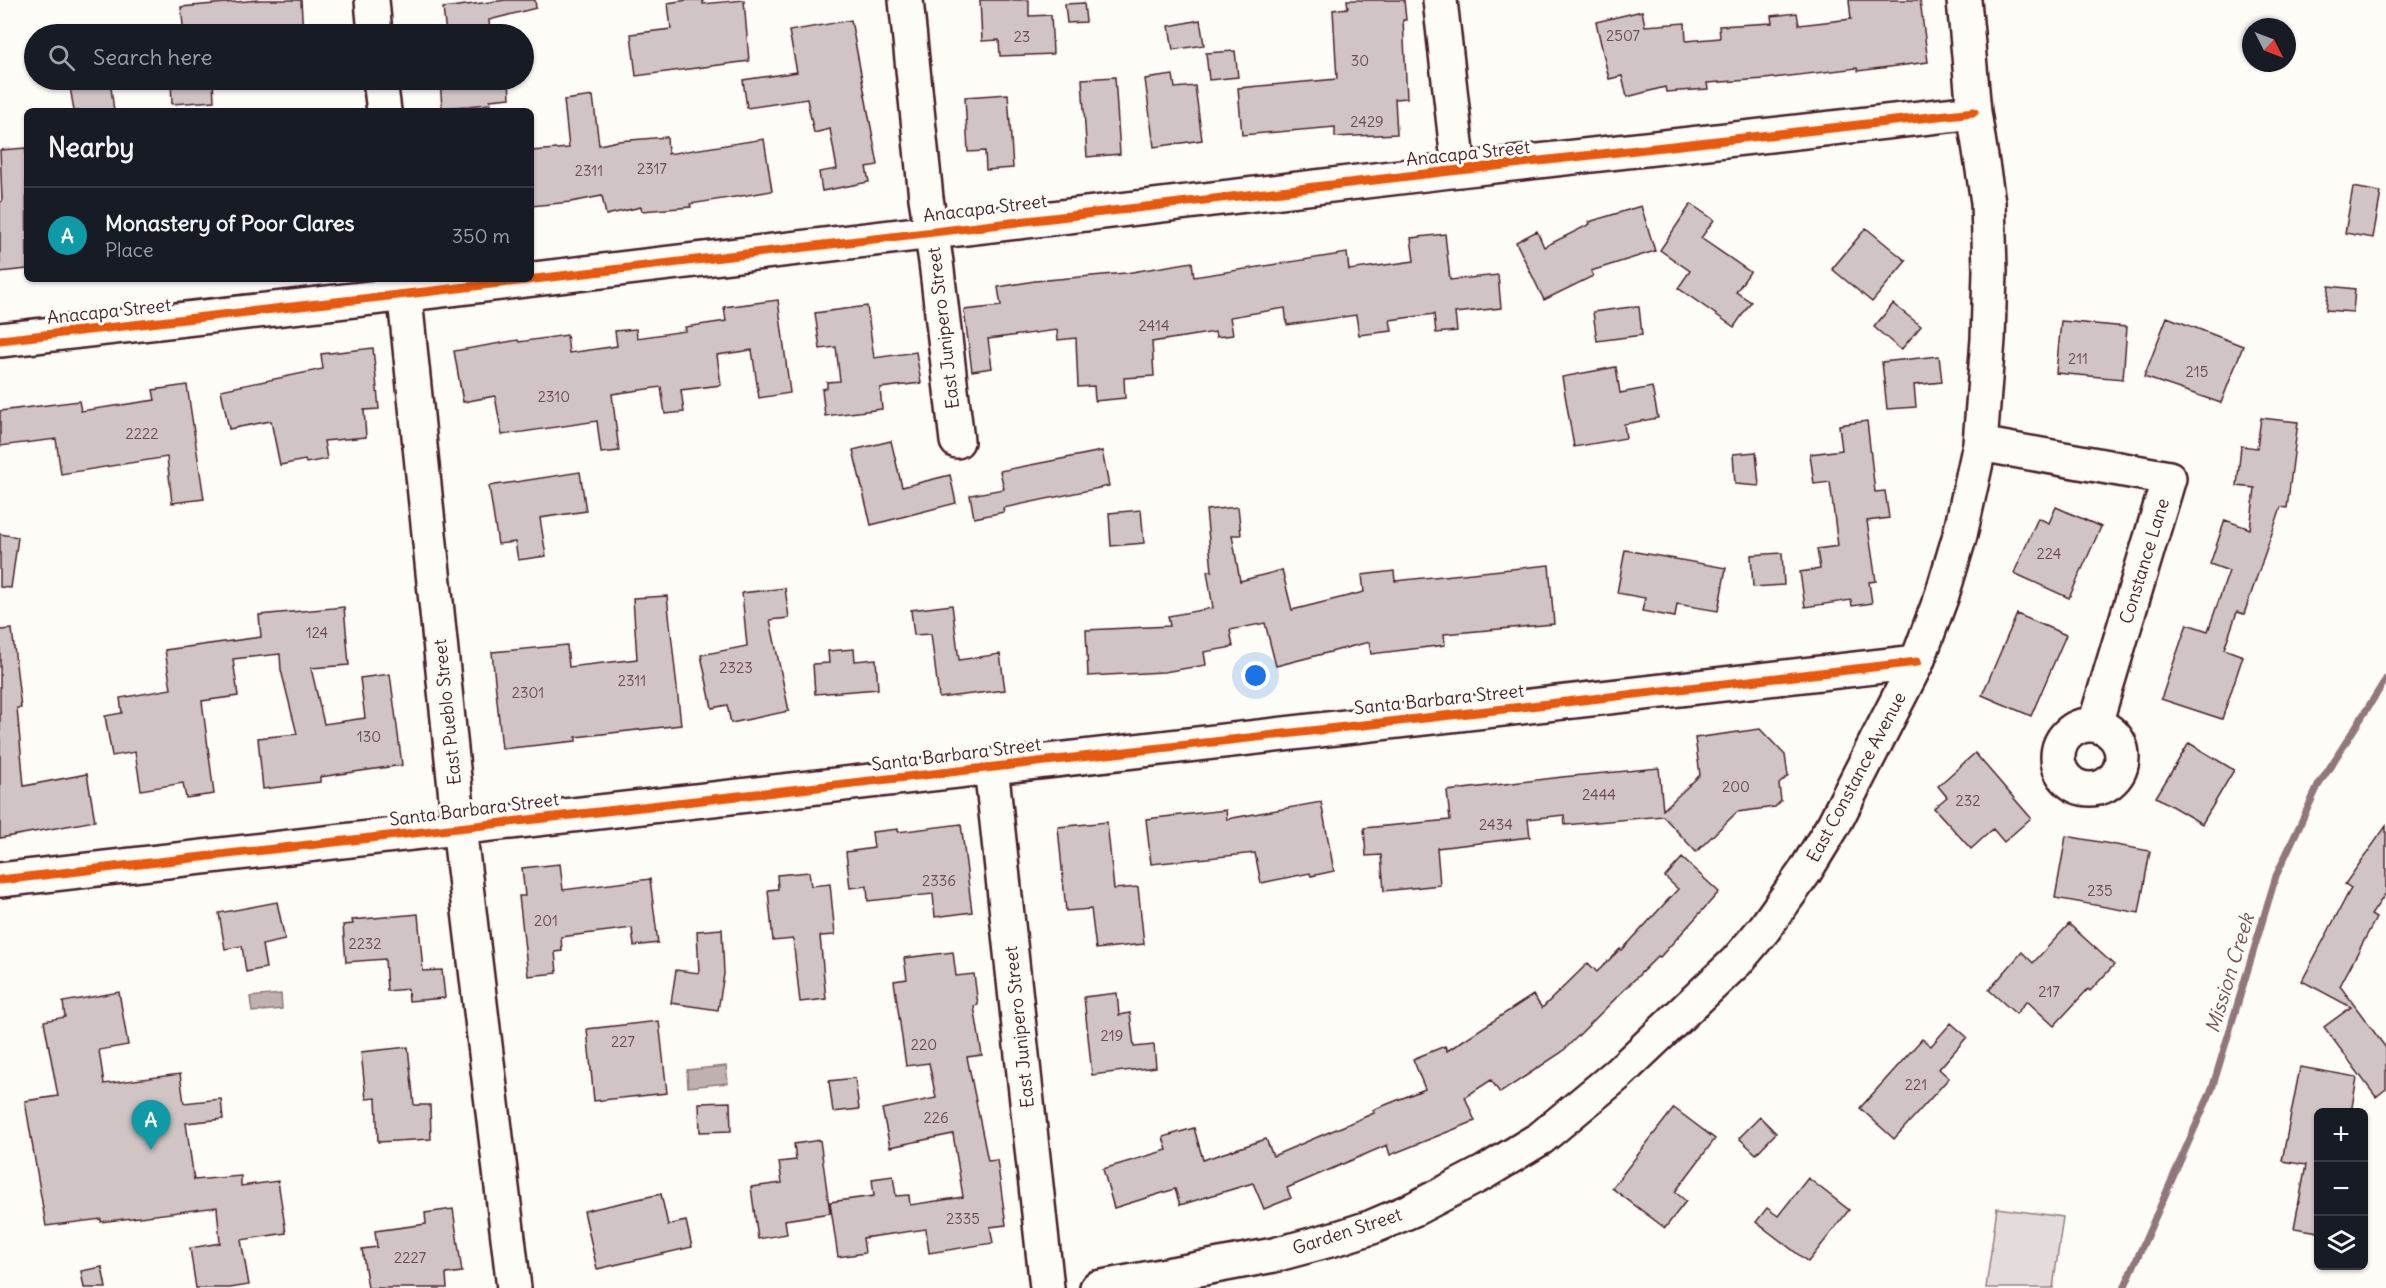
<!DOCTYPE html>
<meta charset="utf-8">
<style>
:root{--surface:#171b24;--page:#20242c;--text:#f1f3f6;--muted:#9ea1a6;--line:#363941;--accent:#b45309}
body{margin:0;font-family:Delius,sans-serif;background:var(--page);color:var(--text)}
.controls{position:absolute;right:18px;bottom:18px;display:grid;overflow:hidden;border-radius:9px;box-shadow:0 2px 4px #0004}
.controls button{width:54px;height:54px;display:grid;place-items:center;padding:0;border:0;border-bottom:2px solid var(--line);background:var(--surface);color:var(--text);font:30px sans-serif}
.compass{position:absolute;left:2242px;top:18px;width:54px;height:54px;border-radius:50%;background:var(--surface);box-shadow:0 2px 4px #0004;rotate:132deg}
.you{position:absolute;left:1256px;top:676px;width:21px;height:21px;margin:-15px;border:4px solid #fff;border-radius:50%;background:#1a73e8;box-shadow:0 0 0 9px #1a73e833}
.badge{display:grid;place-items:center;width:39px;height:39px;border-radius:50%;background:var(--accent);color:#fff;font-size:20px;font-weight:700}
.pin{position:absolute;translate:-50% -50px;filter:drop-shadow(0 2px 3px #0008)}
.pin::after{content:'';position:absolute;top:32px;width:21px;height:18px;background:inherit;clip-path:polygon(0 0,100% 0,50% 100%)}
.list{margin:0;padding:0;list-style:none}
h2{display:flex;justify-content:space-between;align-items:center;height:78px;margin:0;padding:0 24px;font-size:26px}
h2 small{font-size:20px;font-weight:400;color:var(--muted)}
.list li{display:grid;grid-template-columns:39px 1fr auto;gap:18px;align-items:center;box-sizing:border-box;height:96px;padding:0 24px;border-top:2px solid var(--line)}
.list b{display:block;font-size:22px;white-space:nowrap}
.list p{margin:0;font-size:20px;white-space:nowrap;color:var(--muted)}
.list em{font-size:20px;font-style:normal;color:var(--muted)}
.icon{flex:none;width:33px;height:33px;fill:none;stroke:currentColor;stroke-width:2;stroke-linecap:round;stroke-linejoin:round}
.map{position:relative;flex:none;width:2386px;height:1288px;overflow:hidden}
.search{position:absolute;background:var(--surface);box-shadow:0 2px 4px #0004;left:24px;top:24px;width:510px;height:66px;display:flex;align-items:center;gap:15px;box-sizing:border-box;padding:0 21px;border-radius:33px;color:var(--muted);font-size:22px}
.panel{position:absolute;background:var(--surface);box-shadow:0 2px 4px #0004;left:24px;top:108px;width:510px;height:174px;border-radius:9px}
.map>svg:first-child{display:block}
.green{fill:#e3dcda;stroke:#967e82;stroke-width:1.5}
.water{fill:#c0b1b1;stroke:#91777b;stroke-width:1.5}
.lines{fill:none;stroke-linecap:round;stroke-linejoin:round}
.stream{stroke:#91777b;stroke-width:7}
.building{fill:#d0c5c4;stroke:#4a1f2b;stroke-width:1.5}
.minor-casing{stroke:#4a1f2b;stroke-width:38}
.minor{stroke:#fdfcf7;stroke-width:33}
.cycleway-casing{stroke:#fdfcf7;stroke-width:13}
.cycleway{stroke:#e8590c;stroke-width:9}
.labels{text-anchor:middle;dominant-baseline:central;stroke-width:6;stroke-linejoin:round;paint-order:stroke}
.number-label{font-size:15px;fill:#6c4851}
.street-label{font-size:18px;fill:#4a1f2b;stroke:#fdfcf7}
.water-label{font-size:20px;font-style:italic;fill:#73525a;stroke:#fdfcf7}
</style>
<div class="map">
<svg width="2386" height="1288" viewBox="0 0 2386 1288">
<rect width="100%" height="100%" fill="#fdfcf7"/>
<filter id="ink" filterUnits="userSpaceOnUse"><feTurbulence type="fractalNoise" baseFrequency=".0167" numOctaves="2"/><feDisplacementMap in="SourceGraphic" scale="12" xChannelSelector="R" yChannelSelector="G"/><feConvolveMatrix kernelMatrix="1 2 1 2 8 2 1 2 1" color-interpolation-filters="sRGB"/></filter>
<g filter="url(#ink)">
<path class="green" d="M 1997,1208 L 2063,1217 L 2053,1288 L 1986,1288 Z"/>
<path class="water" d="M 281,994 L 282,1009 L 252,1012 L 250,997 Z
M 726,1066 L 728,1083 L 688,1087 L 687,1070 Z"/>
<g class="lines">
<path class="stream" d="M 2124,1288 L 2212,1089 L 2276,876 L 2318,786 L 2386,679"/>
</g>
<path class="building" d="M 259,0 L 301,0 L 303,34 L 184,34 L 181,7 Z
M 506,0 L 535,0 L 536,8 L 489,20 L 490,34 L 446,34 L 443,8 Z
M 687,0 L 703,0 L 703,4 L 744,0 L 749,61 L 636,76 L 631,34 L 671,29 L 668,3 Z
M 980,0 L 1029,0 L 1029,16 L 1051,15 L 1053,54 L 1000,56 L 999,40 L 982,41 Z
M 1347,0 L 1404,0 L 1406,20 L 1403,20 L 1407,98 L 1395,99 L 1397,134 L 1335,137 L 1335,127 L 1242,135 L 1238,88 L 1337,79 L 1333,10 L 1348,8 Z
M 1849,0 L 1920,0 L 1928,62 L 1858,71 L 1857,68 L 1765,79 L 1707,83 L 1708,89 L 1666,92 L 1665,87 L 1627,97 L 1622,76 L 1609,79 L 1596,22 L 1642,11 L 1645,26 L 1685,23 L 1686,41 L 1720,38 L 1719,26 L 1772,23 L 1771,16 L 1797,13 L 1799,25 L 1851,19 Z
M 1084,3 L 1086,22 L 1067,23 L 1065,4 Z
M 851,20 L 878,165 L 866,167 L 869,182 L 822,191 L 819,172 L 837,169 L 830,129 L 814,133 L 807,99 L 747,108 L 743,80 L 797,72 L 789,31 Z
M 1200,20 L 1204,45 L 1173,50 L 1169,26 Z
M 1235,51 L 1238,77 L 1209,80 L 1206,53 Z
M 1173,75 L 1175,88 L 1195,86 L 1202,140 L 1154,147 L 1145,79 Z
M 1115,77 L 1120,154 L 1087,157 L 1082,79 Z
M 69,80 L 110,80 L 114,111 L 74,111 Z
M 171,80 L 213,80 L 214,101 L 172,104 Z
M 440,80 L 509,80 L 510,98 L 490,100 L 491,104 L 442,108 Z
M 1008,94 L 1013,168 L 986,170 L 985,151 L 968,152 L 965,97 Z
M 593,96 L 599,145 L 618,141 L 667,137 L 668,154 L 764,139 L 772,191 L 690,204 L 691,207 L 642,211 L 641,207 L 606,215 L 602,196 L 571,202 L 531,206 L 531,151 L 569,148 L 564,100 Z
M 26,148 L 27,269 L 0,272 L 0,202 L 2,201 L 0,150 Z
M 2353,187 L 2381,192 L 2373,238 L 2345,233 Z
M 1691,204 L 1714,220 L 1701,238 L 1750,272 L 1736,292 L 1751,302 L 1734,327 L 1678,288 L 1690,271 L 1660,250 Z
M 1641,206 L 1655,251 L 1591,271 L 1593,276 L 1544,300 L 1516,242 L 1537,231 L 1544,247 L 1590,224 L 1589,222 Z
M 1866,228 L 1906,261 L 1872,302 L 1832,269 Z
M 1445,234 L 1450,280 L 1498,275 L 1501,308 L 1455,313 L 1457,331 L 1436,333 L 1434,314 L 1390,320 L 1392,331 L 1359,335 L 1356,315 L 1287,325 L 1285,308 L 1230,317 L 1233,335 L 1216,337 L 1215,332 L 1152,342 L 1154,376 L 1124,378 L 1125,398 L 1095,401 L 1094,386 L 1078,387 L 1076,338 L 1058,340 L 1057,330 L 988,339 L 992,368 L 972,371 L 964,310 L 1001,306 L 998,287 L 1035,281 L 1126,273 L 1192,262 L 1194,277 L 1347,253 L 1349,270 L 1414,261 L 1411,238 Z
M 2329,286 L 2355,289 L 2353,312 L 2326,310 Z
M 778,300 L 790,393 L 759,398 L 752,350 L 717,355 L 721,385 L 681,390 L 684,412 L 665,414 L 661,387 L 612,394 L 619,451 L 601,453 L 597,421 L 502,435 L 495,396 L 463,402 L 454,351 L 518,340 L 519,342 L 567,335 L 569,353 L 617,346 L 615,331 L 636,329 L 637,338 L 686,331 L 685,327 L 726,321 L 724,307 Z
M 1893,304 L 1921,326 L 1901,350 L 1874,327 Z
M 867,306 L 874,358 L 916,352 L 921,383 L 880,388 L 882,409 L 825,416 L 822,389 L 827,388 L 827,382 L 840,381 L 836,347 L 820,349 L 815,313 Z
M 1631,307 L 1639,307 L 1642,335 L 1597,341 L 1593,312 Z
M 2167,317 L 2243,346 L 2221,403 L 2144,377 Z
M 2061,321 L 2127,327 L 2123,379 L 2056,373 Z
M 373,348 L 379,409 L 364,410 L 366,437 L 324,441 L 327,459 L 306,463 L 305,460 L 280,465 L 271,421 L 229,429 L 221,390 L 323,369 L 321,354 Z
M 1939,356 L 1942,382 L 1914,385 L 1916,407 L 1887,409 L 1882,362 Z
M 1616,367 L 1620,393 L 1652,387 L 1658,418 L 1624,424 L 1626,438 L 1574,447 L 1562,377 Z
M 187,385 L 204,499 L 172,503 L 167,457 L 61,474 L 56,439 L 0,446 L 0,411 L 79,401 L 81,411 L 155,400 L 153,390 Z
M 2261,418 L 2298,422 L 2287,508 L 2281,507 L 2244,614 L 2237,612 L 2224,649 L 2243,656 L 2222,719 L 2161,699 L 2187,624 L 2208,631 L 2229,571 L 2210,564 L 2225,520 L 2250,529 L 2255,488 L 2237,486 L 2241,446 L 2257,448 Z
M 1867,421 L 1875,492 L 1885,491 L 1889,518 L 1867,521 L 1876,581 L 1869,582 L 1872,603 L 1852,606 L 1851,600 L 1805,607 L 1800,572 L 1820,569 L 1817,549 L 1838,546 L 1830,482 L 1814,484 L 1810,454 L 1842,450 L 1839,425 Z
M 891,441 L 902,487 L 950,475 L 956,503 L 871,525 L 853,450 Z
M 1102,451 L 1109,486 L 1003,508 L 1004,512 L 974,518 L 970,495 L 1004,489 L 1000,471 Z
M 1756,452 L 1759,486 L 1735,484 L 1733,454 Z
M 580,472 L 586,511 L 540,518 L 546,556 L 518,560 L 515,542 L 498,544 L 489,486 Z
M 1238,507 L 1241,535 L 1232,535 L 1240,581 L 1282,570 L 1292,610 L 1364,592 L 1362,575 L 1394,571 L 1395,581 L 1549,565 L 1554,624 L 1444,634 L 1445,645 L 1371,654 L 1369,642 L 1276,666 L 1265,623 L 1230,630 L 1233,647 L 1204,652 L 1206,665 L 1164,672 L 1088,676 L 1086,630 L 1170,626 L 1168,616 L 1213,608 L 1207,571 L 1212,571 L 1206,510 Z
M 2056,507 L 2101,527 L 2069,598 L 2014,573 L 2038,518 L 2049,523 Z
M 1141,510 L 1144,543 L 1111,546 L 1109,513 Z
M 0,534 L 18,537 L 11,588 L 0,587 Z
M 1625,550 L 1726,568 L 1718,611 L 1677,604 L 1675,617 L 1642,611 L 1645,598 L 1617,593 Z
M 1782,553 L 1784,585 L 1753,587 L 1751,555 Z
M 785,588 L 789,618 L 770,620 L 789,711 L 731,723 L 727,705 L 712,708 L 701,655 L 747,646 L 742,593 Z
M 667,596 L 681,725 L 576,737 L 576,741 L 502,749 L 492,652 L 567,645 L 569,667 L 637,659 L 633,598 Z
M 952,605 L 959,660 L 1000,654 L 1005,690 L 939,698 L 931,634 L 914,635 L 911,610 Z
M 344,607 L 349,665 L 311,668 L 324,724 L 365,718 L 360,678 L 390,674 L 402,765 L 320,777 L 320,782 L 263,789 L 258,738 L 297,734 L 281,670 L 280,654 L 233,659 L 238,696 L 202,701 L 214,794 L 186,798 L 183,783 L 141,790 L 135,752 L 112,756 L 105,716 L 122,713 L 120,698 L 171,689 L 165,650 L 261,637 L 259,615 Z
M 2017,614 L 2066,635 L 2031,716 L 1982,695 Z
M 12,629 L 21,708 L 17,708 L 24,786 L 87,774 L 95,821 L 0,838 L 0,630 Z
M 854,649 L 855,661 L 876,659 L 878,689 L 815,694 L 813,664 L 829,663 L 828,651 Z
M 1760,729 L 1785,755 L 1788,776 L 1779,784 L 1781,801 L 1775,807 L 1737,812 L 1696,852 L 1663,816 L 1565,825 L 1564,815 L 1528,819 L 1530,837 L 1437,848 L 1440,885 L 1384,891 L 1381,855 L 1366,856 L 1364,828 L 1450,820 L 1447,791 L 1562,777 L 1659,768 L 1663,810 L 1700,775 L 1695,738 Z
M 2189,743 L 2234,770 L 2202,824 L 2156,797 Z
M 1975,753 L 2031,818 L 2004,842 L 1993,829 L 1971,849 L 1934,808 L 1947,797 L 1938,786 Z
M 1321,802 L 1334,871 L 1311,876 L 1310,873 L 1261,883 L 1255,853 L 1151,864 L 1146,819 L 1226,810 L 1227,819 Z
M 1107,822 L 1114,889 L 1138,887 L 1144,944 L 1096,949 L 1091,909 L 1066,911 L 1058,827 Z
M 961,824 L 972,912 L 935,917 L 933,894 L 868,901 L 867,886 L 850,888 L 846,852 L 874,848 L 872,832 L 898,829 L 898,832 Z
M 2386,826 L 2386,893 L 2371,915 L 2376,918 L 2340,986 L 2386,1048 L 2386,1089 L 2376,1097 L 2324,1027 L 2351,1007 L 2302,981 L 2351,888 L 2345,884 Z
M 2066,836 L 2150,851 L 2139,913 L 2055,898 Z
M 1682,858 L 1719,892 L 1660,957 L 1658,956 L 1562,1052 L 1500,1093 L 1491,1080 L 1465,1097 L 1475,1121 L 1390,1155 L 1387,1145 L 1287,1188 L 1291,1198 L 1264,1209 L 1253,1183 L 1180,1205 L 1175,1189 L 1114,1208 L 1103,1169 L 1167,1150 L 1163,1137 L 1194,1128 L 1203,1160 L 1266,1139 L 1273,1156 L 1374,1113 L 1373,1110 L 1425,1089 L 1413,1059 L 1445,1046 L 1447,1051 L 1533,995 L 1542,1008 L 1588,963 L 1597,972 L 1620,949 L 1622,950 L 1678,889 L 1665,877 Z
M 560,864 L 563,890 L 650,879 L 658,943 L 634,946 L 632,928 L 561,937 L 562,951 L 555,952 L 557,973 L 528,976 L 519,896 L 525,896 L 522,868 Z
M 809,872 L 811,886 L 830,884 L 835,935 L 820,936 L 826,999 L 800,1002 L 793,939 L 773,941 L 768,890 L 778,889 L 777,875 Z
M 277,902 L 285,940 L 262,945 L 266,968 L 246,972 L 242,946 L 225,949 L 219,913 Z
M 418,914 L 423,971 L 442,970 L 445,998 L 409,1001 L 408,989 L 387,991 L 385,959 L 346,962 L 343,925 L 353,924 L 352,920 Z
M 2069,924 L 2114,965 L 2090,991 L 2088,989 L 2054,1026 L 2027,1001 L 2016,1014 L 1989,990 L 2022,952 L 2033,963 Z
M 722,929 L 724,974 L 718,1010 L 671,1003 L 676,970 L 699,973 L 697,931 Z
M 953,952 L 956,976 L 974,974 L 978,1005 L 974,1006 L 982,1055 L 967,1057 L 988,1161 L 997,1160 L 1006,1225 L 990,1227 L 993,1243 L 929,1253 L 926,1229 L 863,1238 L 865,1253 L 838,1257 L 830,1202 L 874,1196 L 872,1179 L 893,1176 L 896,1196 L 909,1195 L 910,1205 L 963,1197 L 953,1134 L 890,1147 L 882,1109 L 936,1098 L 929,1063 L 906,1066 L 894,981 L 907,979 L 904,958 Z
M 119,992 L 128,1045 L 99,1050 L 104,1084 L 180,1074 L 184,1103 L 221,1099 L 223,1119 L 186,1123 L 194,1180 L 241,1176 L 241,1186 L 278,1181 L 286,1233 L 241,1240 L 249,1285 L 230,1288 L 196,1288 L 190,1248 L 220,1243 L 217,1207 L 101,1222 L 101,1219 L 46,1226 L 25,1101 L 58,1096 L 44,1021 L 65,1017 L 63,1002 Z
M 1117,993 L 1119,1015 L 1130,1013 L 1134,1047 L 1154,1045 L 1156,1067 L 1092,1075 L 1084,997 Z
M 659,1021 L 667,1093 L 594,1101 L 587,1029 Z
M 1951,1023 L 1967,1037 L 1939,1069 L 1949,1078 L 1894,1139 L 1860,1108 L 1922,1039 L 1931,1046 Z
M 408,1047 L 414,1105 L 430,1105 L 431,1139 L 378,1142 L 376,1098 L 366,1099 L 361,1052 Z
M 2300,1067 L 2357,1077 L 2351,1113 L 2319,1113 L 2319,1232 L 2294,1228 L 2306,1165 L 2282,1161 Z
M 855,1078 L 859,1109 L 833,1112 L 829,1081 Z
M 730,1102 L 731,1131 L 700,1132 L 699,1103 Z
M 1674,1108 L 1715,1139 L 1675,1192 L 1686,1201 L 1665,1228 L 1612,1188 Z
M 1760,1117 L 1776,1133 L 1756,1154 L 1739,1138 Z
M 820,1140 L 830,1213 L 785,1220 L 787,1234 L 758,1239 L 751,1187 L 782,1183 L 779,1162 L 796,1160 L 794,1144 Z
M 1808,1178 L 1849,1210 L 1808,1262 L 1756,1222 L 1767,1208 L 1778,1216 Z
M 661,1194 L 668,1225 L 686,1221 L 692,1247 L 597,1269 L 584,1211 Z
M 453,1209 L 462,1272 L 446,1274 L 447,1288 L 368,1288 L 362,1249 L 377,1247 L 375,1231 L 426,1224 L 425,1213 Z
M 102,1267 L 106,1288 L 84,1288 L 81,1271 Z"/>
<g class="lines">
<g class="minor-casing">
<path id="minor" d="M 372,0 L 375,34
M 906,0 L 926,198 L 936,262 L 957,441
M 1440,0 L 1459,170
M 380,80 L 384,111
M 403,279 L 459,827 L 514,1288
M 0,340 L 433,291 L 1459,170 L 1974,112
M 1980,444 L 2169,478 L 2095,724
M2058 757a32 32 0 1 1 64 0a32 32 0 1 1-64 0Z
M 991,766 L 1047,1288
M 0,880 L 1917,662
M 1097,1288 L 1274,1255 L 1341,1237 L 1372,1227 L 1414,1209 L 1485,1172 L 1541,1138 L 1619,1073 L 1737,961 L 1764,929 L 1804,873 L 1834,824 L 1917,662 L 1942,595 L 1960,535 L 1980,444 L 1988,339 L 1990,270 L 1988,202 L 1974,112 L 1964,0"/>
</g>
<use href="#minor" class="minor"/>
<g class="cycleway-casing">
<path id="cycleway" d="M 0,340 L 433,291 L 1459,170 L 1974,112
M 0,880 L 1917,662"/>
</g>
<use href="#cycleway" class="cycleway"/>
</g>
</g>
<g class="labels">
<g class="number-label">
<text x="1623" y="35">2507</text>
<text x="1022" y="36">23</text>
<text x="1360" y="60">30</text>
<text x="1367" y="121">2429</text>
<text x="652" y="168">2317</text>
<text x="589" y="170">2311</text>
<text x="1154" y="325">2414</text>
<text x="2078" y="358">211</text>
<text x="2197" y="371">215</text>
<text x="554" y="396">2310</text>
<text x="142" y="433">2222</text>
<text x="2049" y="553">224</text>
<text x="317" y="632">124</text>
<text x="736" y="667">2323</text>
<text x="632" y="680">2311</text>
<text x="528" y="692">2301</text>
<text x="369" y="736">130</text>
<text x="1736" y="786">200</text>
<text x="1599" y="794">2444</text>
<text x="1968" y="800">232</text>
<text x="1496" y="824">2434</text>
<text x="939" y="880">2336</text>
<text x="2100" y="890">235</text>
<text x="546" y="920">201</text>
<text x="365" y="943">2232</text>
<text x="2049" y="991">217</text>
<text x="1112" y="1035">219</text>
<text x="623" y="1041">227</text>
<text x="924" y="1044">220</text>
<text x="1916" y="1084">221</text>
<text x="936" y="1117">226</text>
<text x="963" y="1218">2335</text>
<text x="410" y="1257">2227</text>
</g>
<g class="street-label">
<text transform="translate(1468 153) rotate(-6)">Anacapa Street</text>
<text transform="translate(985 208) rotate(-7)">Anacapa Street</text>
<text transform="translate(109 311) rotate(-6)">Anacapa Street</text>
<text transform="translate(943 328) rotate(-97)">East Junipero Street</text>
<text transform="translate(2144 561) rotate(-73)">Constance Lane</text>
<text transform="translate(1439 699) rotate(-6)">Santa Barbara Street</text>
<text transform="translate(447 712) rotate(-96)">East Pueblo Street</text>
<text transform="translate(956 754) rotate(-7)">Santa Barbara Street</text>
<text transform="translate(1856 777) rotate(-62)">East Constance Avenue</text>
<text transform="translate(474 809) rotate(-7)">Santa Barbara Street</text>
<text transform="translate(1019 1027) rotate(-96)">East Junipero Street</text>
<text transform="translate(1347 1231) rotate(-18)">Garden Street</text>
</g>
<g class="water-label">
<text transform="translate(2229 973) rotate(-73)">Mission Creek</text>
</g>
</g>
</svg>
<div class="controls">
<button>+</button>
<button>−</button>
<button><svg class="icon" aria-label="layers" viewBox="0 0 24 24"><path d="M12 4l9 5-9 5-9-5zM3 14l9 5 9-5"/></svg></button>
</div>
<svg class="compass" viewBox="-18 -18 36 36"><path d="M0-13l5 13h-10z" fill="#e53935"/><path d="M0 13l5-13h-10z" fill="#9ea1a6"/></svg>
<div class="you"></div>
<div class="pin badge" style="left:151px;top:1150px;background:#0f9aa8">A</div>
<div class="search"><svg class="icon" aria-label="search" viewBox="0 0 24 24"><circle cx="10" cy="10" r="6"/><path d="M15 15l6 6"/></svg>Search here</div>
<section class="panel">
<h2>Nearby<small></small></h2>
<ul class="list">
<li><span class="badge" style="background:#0f9aa8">A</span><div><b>Monastery of Poor Clares</b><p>Place</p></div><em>350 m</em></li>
</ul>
</section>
</div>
